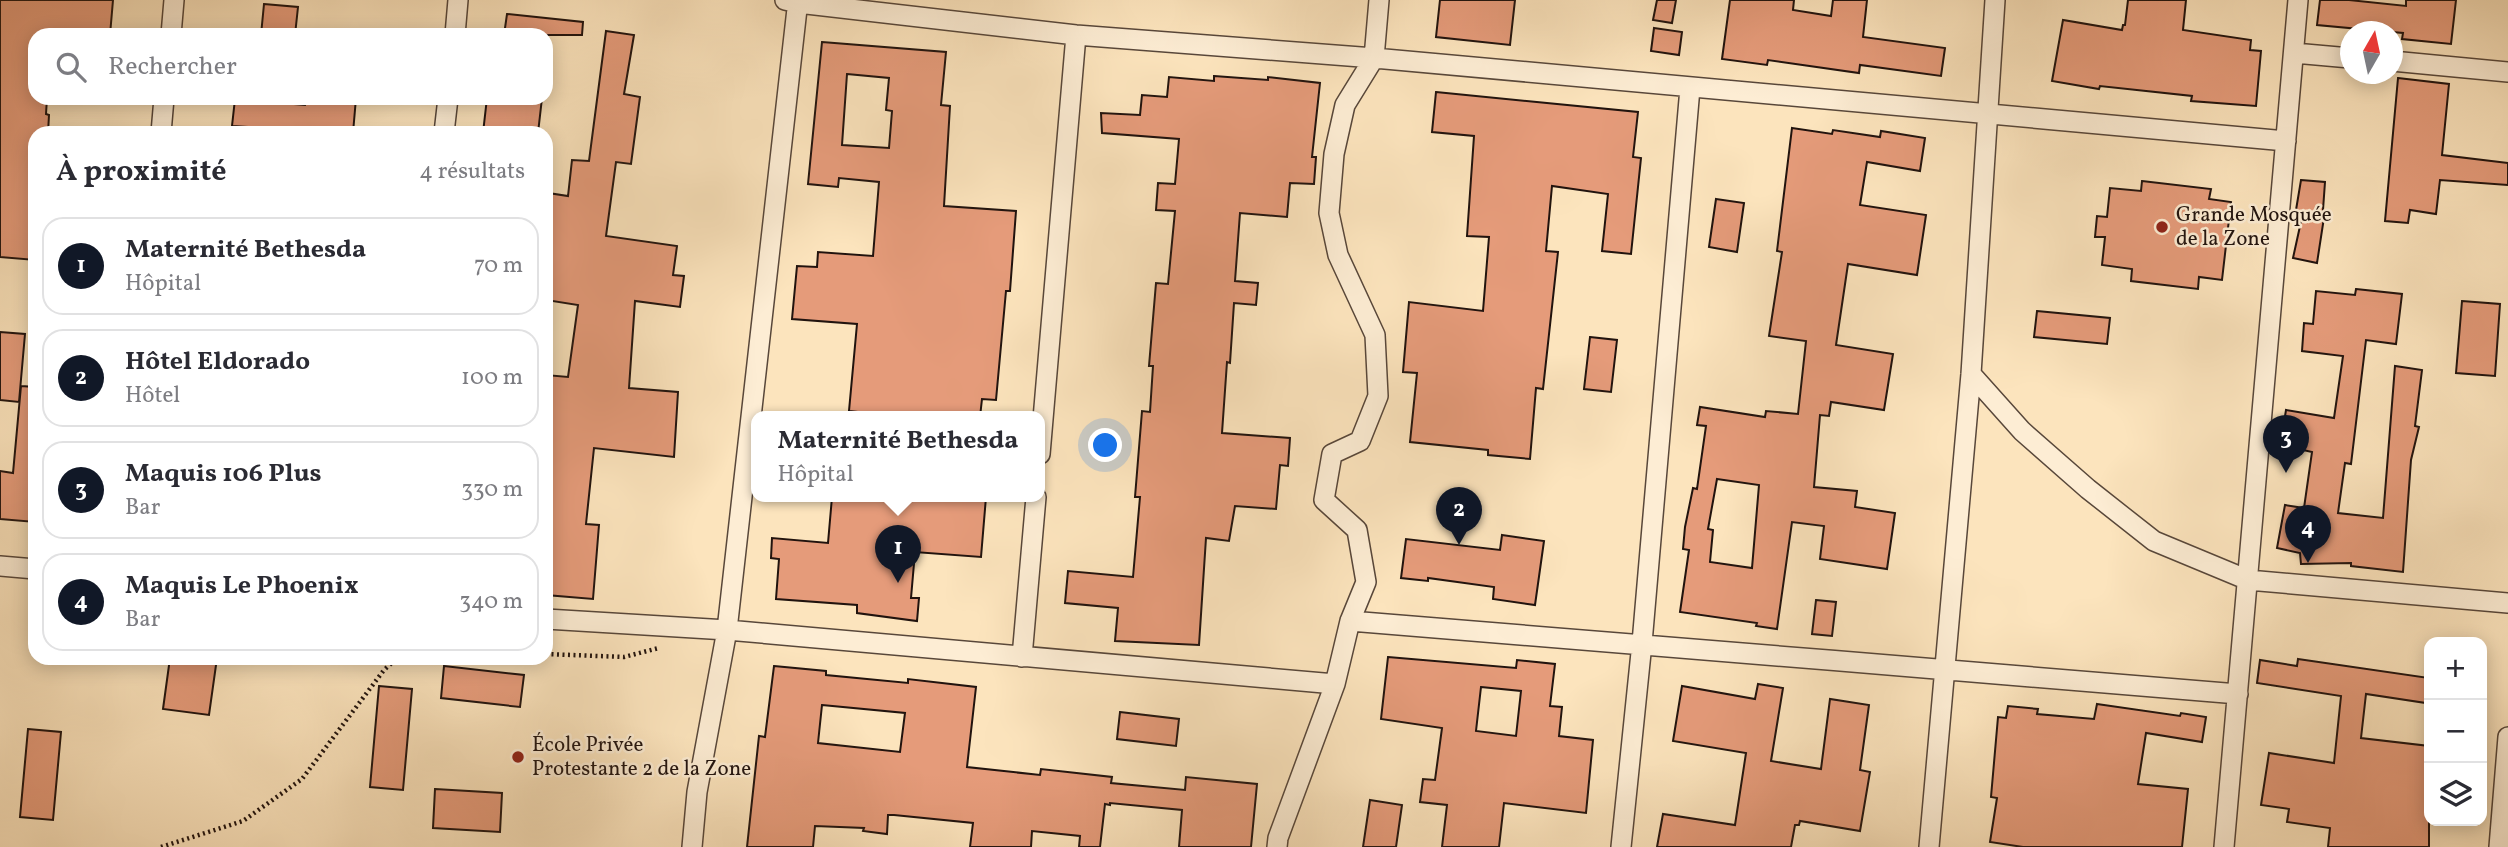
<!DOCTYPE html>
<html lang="fr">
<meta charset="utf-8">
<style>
:root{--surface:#fff;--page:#f7f7f7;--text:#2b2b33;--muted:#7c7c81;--line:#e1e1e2;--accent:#111827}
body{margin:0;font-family:Vollkorn,serif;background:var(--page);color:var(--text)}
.controls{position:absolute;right:21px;bottom:21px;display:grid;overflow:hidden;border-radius:14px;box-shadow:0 4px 18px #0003}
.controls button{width:63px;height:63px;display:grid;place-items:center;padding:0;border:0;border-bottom:2px solid var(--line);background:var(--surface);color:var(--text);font:35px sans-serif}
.compass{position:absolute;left:2340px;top:21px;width:63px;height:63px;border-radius:50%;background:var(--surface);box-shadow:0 4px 18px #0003;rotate:9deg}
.you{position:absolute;left:1106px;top:446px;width:24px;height:24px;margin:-18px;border:5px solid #fff;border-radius:50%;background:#1a73e8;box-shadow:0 0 0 10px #1a73e833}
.badge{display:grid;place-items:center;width:46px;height:46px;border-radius:50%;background:var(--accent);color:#fff;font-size:23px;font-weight:700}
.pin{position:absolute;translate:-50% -58px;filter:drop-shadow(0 2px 4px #0008)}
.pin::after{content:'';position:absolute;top:37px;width:24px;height:21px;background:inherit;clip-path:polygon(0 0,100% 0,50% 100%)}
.popup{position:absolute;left:751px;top:411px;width:294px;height:91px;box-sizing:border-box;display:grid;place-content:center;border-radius:14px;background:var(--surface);filter:drop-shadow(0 2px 5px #0005);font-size:23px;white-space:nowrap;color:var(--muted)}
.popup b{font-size:26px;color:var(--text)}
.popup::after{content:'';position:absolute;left:50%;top:100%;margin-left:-14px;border:14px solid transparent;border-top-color:var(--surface)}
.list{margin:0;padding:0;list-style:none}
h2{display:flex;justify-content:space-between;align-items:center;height:91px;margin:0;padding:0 28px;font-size:30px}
h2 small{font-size:23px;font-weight:400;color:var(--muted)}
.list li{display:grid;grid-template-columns:46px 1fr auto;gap:21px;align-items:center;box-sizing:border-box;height:98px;margin:0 14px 14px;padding:0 14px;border:2px solid var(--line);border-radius:21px}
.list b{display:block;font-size:26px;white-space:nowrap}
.list p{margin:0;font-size:23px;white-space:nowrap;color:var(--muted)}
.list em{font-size:23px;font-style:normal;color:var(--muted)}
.icon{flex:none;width:38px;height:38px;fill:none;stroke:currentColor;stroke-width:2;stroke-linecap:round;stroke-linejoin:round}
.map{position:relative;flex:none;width:2508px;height:847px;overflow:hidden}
.search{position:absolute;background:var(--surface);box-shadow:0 4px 18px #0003;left:28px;top:28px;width:525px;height:77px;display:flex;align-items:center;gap:18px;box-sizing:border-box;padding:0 24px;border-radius:21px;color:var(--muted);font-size:26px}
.panel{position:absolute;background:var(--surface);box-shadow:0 4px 18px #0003;left:28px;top:126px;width:525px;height:539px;border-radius:21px}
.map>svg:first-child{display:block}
.building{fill:#e59b7a;stroke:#21130e;stroke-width:2;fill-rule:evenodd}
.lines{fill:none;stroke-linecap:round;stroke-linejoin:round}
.minor-casing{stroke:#58473a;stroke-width:22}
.path{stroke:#21130e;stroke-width:4.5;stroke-dasharray:2 3.5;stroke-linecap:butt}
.minor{stroke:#fdedd4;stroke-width:19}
.poi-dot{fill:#8f2418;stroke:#fdedd4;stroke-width:2.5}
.labels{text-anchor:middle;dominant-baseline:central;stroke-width:5;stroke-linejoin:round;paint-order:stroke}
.poi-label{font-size:21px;fill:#21130e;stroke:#fdedd4;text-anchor:start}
</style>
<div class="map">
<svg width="2508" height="847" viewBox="0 0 2508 847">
<rect width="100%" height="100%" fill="#fce4bd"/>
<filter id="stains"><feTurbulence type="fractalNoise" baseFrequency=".00286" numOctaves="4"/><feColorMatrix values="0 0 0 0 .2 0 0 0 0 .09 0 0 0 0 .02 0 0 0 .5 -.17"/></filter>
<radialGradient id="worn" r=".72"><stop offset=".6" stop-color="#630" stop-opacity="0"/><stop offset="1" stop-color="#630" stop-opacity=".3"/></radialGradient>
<path class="building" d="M 0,0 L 113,0 L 110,35 L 35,35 L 35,98 L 47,98 L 46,114 L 49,115 L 48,133 L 35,133 L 35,260 L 0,257 Z
M 1440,0 L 1515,0 L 1510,45 L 1436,37 Z
M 1657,0 L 1676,0 L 1672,23 L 1653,20 Z
M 1730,0 L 1794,0 L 1793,10 L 1831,16 L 1833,0 L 1867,0 L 1863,37 L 1945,48 L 1941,76 L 1860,65 L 1859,73 L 1768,60 L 1767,65 L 1722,59 Z
M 2128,0 L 2186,0 L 2183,30 L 2251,40 L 2250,50 L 2261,51 L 2256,106 L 2191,101 L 2192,96 L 2100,86 L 2099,89 L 2052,81 L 2063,20 L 2122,30 L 2123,25 L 2125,25 Z
M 2320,0 L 2349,0 L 2406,6 L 2406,0 L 2456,0 L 2451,44 L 2402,39 L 2403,33 L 2392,32 L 2317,25 Z
M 264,4 L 298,7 L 295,35 L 261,35 Z
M 507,14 L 583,22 L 582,35 L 504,35 Z
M 1654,28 L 1682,32 L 1679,55 L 1651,51 Z
M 606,31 L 634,35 L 624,94 L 640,97 L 631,164 L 616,162 L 606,236 L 677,246 L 673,275 L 684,276 L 680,307 L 635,301 L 629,388 L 678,392 L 674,457 L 594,448 L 586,524 L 599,525 L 593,599 L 546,595 L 546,375 L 568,377 L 578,305 L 546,300 L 548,275 L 546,275 L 546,205 L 548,193 L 568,196 L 572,160 L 589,161 Z
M 822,42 L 946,52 L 941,105 L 950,106 L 944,206 L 1016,211 L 1010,291 L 1006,291 L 996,400 L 982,399 L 980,417 L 857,417 L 857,412 L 849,411 L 857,324 L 792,319 L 797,266 L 817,267 L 818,252 L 873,256 L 879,182 L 839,178 L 838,187 L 808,184 ZM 847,74 L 889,78 L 886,110 L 892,111 L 889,148 L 842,145 Z
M 1214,76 L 1268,80 L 1268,77 L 1320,83 L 1312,157 L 1316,157 L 1314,184 L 1290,183 L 1287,217 L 1240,213 L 1235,281 L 1258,283 L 1256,305 L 1234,303 L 1230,363 L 1227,362 L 1222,433 L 1290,438 L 1288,466 L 1280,465 L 1276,509 L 1235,506 L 1229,541 L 1206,538 L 1199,645 L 1115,641 L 1118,608 L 1065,603 L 1068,571 L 1133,577 L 1140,497 L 1135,497 L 1142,411 L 1150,412 L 1153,366 L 1149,366 L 1156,283 L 1168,284 L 1175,211 L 1156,210 L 1158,183 L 1175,184 L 1179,139 L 1102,133 L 1101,113 L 1140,115 L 1142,95 L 1167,97 L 1169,77 L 1214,81 Z
M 2398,78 L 2449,84 L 2442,155 L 2508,163 L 2508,185 L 2440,180 L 2436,214 L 2410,210 L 2408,223 L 2385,221 Z
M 1436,92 L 1638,112 L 1633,157 L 1641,158 L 1631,254 L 1602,251 L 1608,194 L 1552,186 L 1546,251 L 1558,252 L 1543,389 L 1536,388 L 1530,459 L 1488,455 L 1488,450 L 1410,442 L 1417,373 L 1403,372 L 1409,302 L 1483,311 L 1489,237 L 1467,236 L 1474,136 L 1432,132 Z
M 306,98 L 356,98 L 353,133 L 232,126 L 235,99 L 305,105 Z
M 487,98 L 542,98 L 538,133 L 483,133 Z
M 1792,128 L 1832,134 L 1833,130 L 1880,137 L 1881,131 L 1925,138 L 1920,171 L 1867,162 L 1860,205 L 1926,215 L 1917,275 L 1848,264 L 1836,345 L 1893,354 L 1884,410 L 1831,402 L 1829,416 L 1820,415 L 1814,487 L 1857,491 L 1855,507 L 1895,513 L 1887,569 L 1820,559 L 1824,526 L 1792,522 L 1777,629 L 1756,626 L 1757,623 L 1680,612 L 1689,550 L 1683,549 L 1685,527 L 1693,488 L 1697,489 L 1706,426 L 1697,425 L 1700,407 L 1765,417 L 1766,411 L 1798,414 L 1806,341 L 1769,336 L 1782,252 L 1777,251 ZM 1717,479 L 1759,485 L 1752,568 L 1710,562 L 1713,530 L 1708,529 Z
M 2301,180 L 2325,182 L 2323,210 L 2325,211 L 2317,263 L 2293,258 L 2302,217 L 2295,216 Z
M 2142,181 L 2211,189 L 2209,199 L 2231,202 L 2222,280 L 2199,277 L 2198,289 L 2131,281 L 2132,269 L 2102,265 L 2105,237 L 2095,237 L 2097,216 L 2107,217 L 2110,188 L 2141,191 Z
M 1716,199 L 1744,203 L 1737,252 L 1709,247 Z
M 2356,289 L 2402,294 L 2396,344 L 2366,340 L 2351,464 L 2345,463 L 2338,513 L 2383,518 L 2395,366 L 2422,370 L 2415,426 L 2419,427 L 2411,460 L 2403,572 L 2351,566 L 2351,563 L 2301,564 L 2300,553 L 2277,548 L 2285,505 L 2304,508 L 2312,452 L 2303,450 L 2304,438 L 2282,435 L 2286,410 L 2334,418 L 2343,356 L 2302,351 L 2304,323 L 2313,324 L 2316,291 L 2355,295 Z
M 2462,301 L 2500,304 L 2495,376 L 2456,373 Z
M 2037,311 L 2110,318 L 2107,344 L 2034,337 Z
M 0,332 L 25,334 L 19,402 L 0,400 Z
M 1590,337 L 1617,340 L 1611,392 L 1584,389 Z
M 21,386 L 35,387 L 35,522 L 0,519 L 0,471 L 13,473 Z
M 832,497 L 986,497 L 981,557 L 915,552 L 911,598 L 919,598 L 917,621 L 857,613 L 857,605 L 776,599 L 779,559 L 771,558 L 772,538 L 828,543 Z
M 1502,535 L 1544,541 L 1535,605 L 1493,599 L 1494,587 L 1428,578 L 1428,581 L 1401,578 L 1406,539 L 1500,550 Z
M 1816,600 L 1836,602 L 1832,636 L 1812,634 Z
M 1388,657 L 1516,668 L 1517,660 L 1555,664 L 1550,706 L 1562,707 L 1559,736 L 1593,740 L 1586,813 L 1504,803 L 1499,847 L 1442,847 L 1447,805 L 1420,802 L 1423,779 L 1435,780 L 1442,728 L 1381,719 ZM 1481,687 L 1521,691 L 1516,736 L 1476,731 Z
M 170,658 L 217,658 L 209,715 L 163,709 Z
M 2298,659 L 2429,678 L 2426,703 L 2366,694 L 2361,738 L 2429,746 L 2429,847 L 2328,847 L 2330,828 L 2287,822 L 2289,809 L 2261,805 L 2269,753 L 2334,763 L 2341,696 L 2257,683 L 2260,660 L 2297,666 Z
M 444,666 L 524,675 L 520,707 L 441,698 Z
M 774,666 L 826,671 L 826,675 L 908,683 L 908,679 L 976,687 L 967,767 L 1040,775 L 1041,769 L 1112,777 L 1111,783 L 1185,790 L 1186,777 L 1257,784 L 1251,847 L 1179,847 L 1182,810 L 1110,803 L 1110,805 L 1105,804 L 1100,847 L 1079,847 L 1080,836 L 1032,831 L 1031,847 L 970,847 L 973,823 L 894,815 L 888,815 L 887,834 L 863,831 L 864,828 L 815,826 L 813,847 L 747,847 L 759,736 L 765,737 ZM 822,705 L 905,713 L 900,752 L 818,743 Z
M 1758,684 L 1783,688 L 1771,761 L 1821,769 L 1830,699 L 1869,705 L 1860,770 L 1870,772 L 1860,831 L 1800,821 L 1799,825 L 1795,825 L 1791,847 L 1657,847 L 1663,814 L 1735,825 L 1746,753 L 1673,741 L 1682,686 L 1755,699 Z
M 379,686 L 412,689 L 403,790 L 370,787 Z
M 2097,704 L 2180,716 L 2181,713 L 2206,717 L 2202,742 L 2146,733 L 2138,784 L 2188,789 L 2182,847 L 2023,847 L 1990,842 L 1997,798 L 1991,797 L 1998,717 L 2006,718 L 2008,706 L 2038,709 L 2037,714 L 2094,719 Z
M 1120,712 L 1179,719 L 1176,746 L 1117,739 Z
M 28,729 L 61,732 L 53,820 L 20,817 Z
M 435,789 L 502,793 L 500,832 L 433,828 Z
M 1370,800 L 1402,805 L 1396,847 L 1363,847 Z"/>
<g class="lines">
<g class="minor-casing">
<path id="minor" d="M 785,0 L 798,3 L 1076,35 L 1374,58 L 2286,141
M 171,35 L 174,0
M 455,35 L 458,0
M 2294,53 L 2350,58
M 2392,61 L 2508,72
M 161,133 L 164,98
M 444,133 L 448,98
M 1971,374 L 2022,431 L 2088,489 L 2154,541 L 2248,580 L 2508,603
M 1040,454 L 1076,35
M 0,566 L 35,569
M 546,619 L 727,630 L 1335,684
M 1350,621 C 1646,643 1942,671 2238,694
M 1022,657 L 1036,497
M 692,847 L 697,792 L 727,630 L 798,0
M 1277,847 L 1278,838 L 1335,684 L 1350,621 L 1366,582 L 1357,530 L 1324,500 L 1332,454 L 1360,441 L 1378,396 L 1375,335 L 1338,255 L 1329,213 L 1334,154 L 1345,105 L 1374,58 L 1379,0
M 1621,847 L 1642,643 L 1690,88
M 1929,847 L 1971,374 L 1995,0
M 2224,847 L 2298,0
M 2499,847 L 2508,737"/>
</g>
<path class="path" d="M 546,654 L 624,657 L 659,648
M 161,847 L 243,821 L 302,779 L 384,670 L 397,658"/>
<use href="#minor" class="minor"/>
</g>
<g class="poi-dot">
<circle cx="2162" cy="227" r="7"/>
<circle cx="518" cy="757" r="7"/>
</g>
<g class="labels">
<g class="poi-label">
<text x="2176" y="215">Grande Mosquée<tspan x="2176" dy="24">de la Zone</tspan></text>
<text x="532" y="745">École Privée<tspan x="532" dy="24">Protestante 2 de la Zone</tspan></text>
</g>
</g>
<rect width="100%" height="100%" filter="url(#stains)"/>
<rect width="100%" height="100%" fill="url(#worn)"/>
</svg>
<div class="controls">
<button>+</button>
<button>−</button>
<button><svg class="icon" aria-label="layers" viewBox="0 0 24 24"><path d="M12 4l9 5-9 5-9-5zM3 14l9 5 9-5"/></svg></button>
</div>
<svg class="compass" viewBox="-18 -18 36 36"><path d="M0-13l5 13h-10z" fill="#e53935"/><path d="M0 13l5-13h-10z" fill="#7c7c81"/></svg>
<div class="you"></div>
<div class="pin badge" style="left:898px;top:583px">1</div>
<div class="popup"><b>Maternité Bethesda</b>Hôpital</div>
<div class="pin badge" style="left:1459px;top:545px">2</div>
<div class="pin badge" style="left:2286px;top:473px">3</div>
<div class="pin badge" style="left:2308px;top:563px">4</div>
<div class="search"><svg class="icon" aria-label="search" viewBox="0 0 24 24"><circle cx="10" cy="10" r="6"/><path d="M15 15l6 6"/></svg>Rechercher</div>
<section class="panel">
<h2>À proximité<small>4 résultats</small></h2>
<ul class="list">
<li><span class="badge">1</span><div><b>Maternité Bethesda</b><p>Hôpital</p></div><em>70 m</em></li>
<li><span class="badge">2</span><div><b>Hôtel Eldorado</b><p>Hôtel</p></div><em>100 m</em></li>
<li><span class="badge">3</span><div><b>Maquis 106 Plus</b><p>Bar</p></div><em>330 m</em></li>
<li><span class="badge">4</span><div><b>Maquis Le Phoenix</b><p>Bar</p></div><em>340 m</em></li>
</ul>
</section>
</div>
